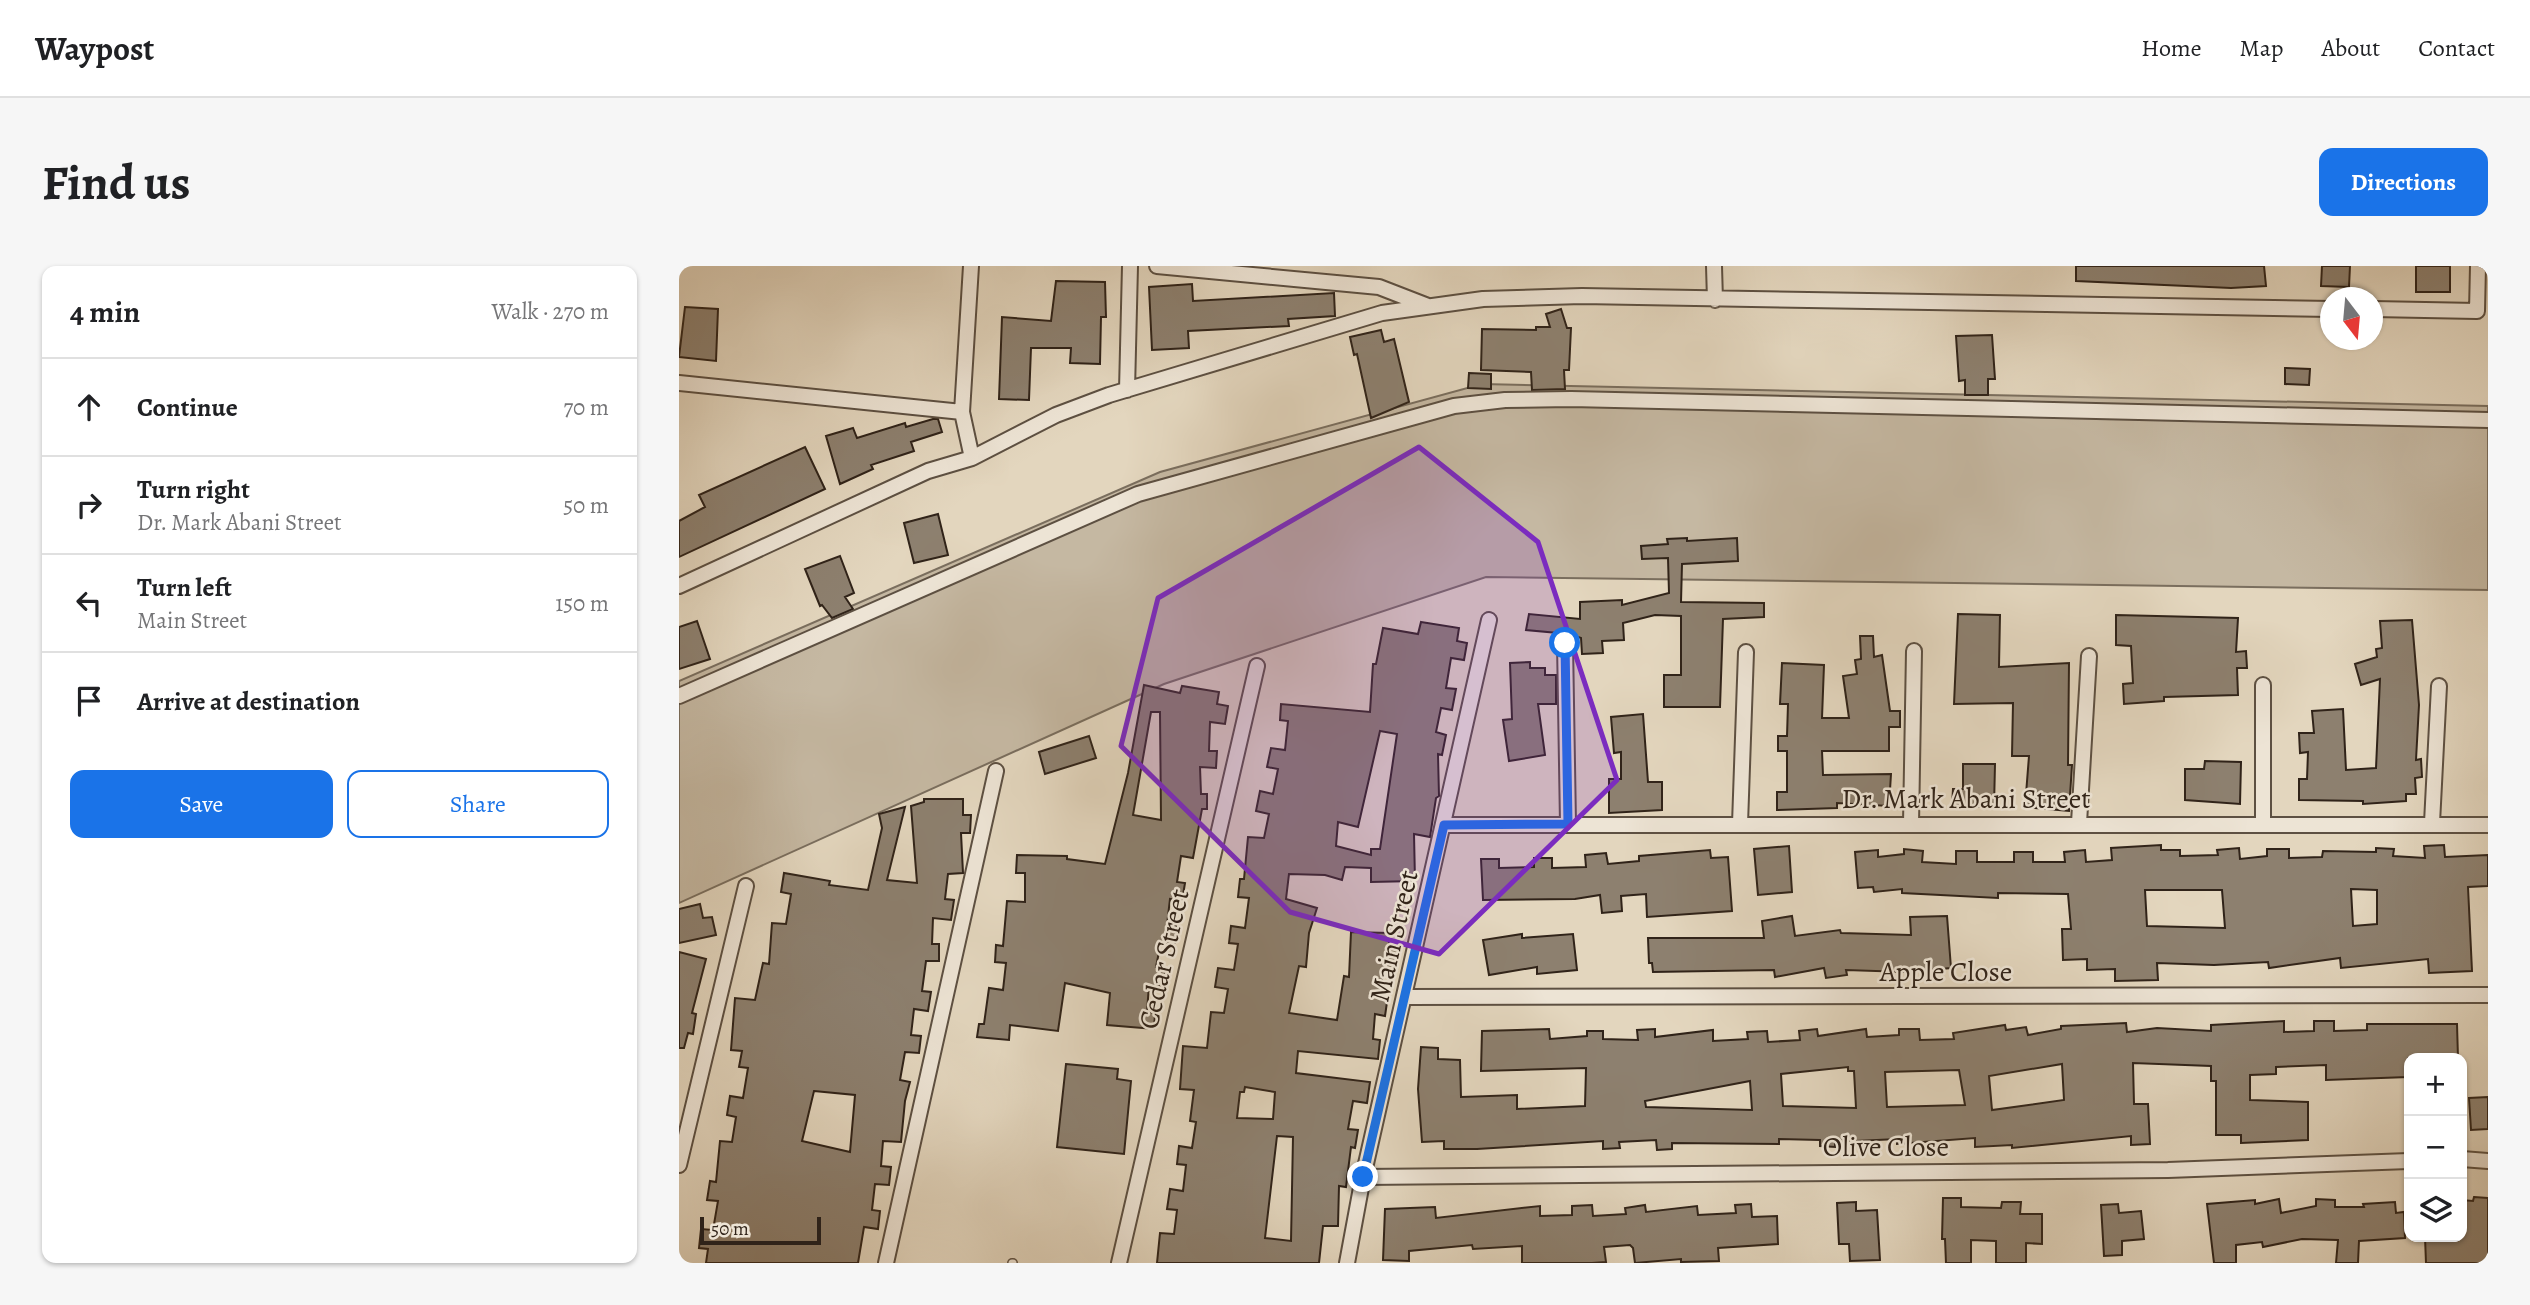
<!DOCTYPE html>
<meta charset="utf-8">
<style>
:root{--surface:#fff;--page:#f6f6f6;--text:#202124;--muted:#757577;--line:#e0e0e0;--accent:#1a73e8}
body{margin:0;font-family:Alegreya,serif;background:var(--page);color:var(--text)}
.controls{position:absolute;right:21px;bottom:21px;display:grid;overflow:hidden;border-radius:14px;box-shadow:0 2px 5px #0004}
.controls button{width:63px;height:63px;display:grid;place-items:center;padding:0;border:0;border-bottom:2px solid var(--line);background:var(--surface);color:var(--text);font:35px sans-serif}
.compass{position:absolute;left:1641px;top:21px;width:63px;height:63px;border-radius:50%;background:var(--surface);box-shadow:0 2px 5px #0004;rotate:164deg}
.scale{position:absolute;left:21px;bottom:18px;width:121px;box-sizing:border-box;padding-left:7px;border:4px solid #302319;border-top:0;font-size:19px;line-height:24px;white-space:nowrap;color:#302319;-webkit-text-stroke:5px #ede4d5;paint-order:stroke}
.stop{position:absolute;width:21px;height:21px;margin:-16px;border:5px solid #1a73e8;border-radius:50%;background:#fff}
.stop.end{background:#1a73e8;border-color:#fff;box-shadow:0 2px 7px #0008}
.list{margin:0;padding:0;list-style:none}
h2{display:flex;justify-content:space-between;align-items:center;height:91px;margin:0;padding:0 28px;font-size:30px}
h2 small{font-size:23px;font-weight:400;color:var(--muted)}
.list li{display:grid;grid-template-columns:46px 1fr auto;gap:21px;align-items:center;box-sizing:border-box;height:98px;padding:0 28px;border-top:2px solid var(--line)}
.list b{display:block;font-size:26px;white-space:nowrap}
.list p{margin:0;font-size:23px;white-space:nowrap;color:var(--muted)}
.list em{font-size:23px;font-style:normal;color:var(--muted)}
.actions{display:flex;gap:14px;padding:21px 28px}
.actions a{flex:1;padding:16px 0;border:2px solid var(--accent);border-radius:14px;text-align:center;font-size:24px;color:var(--accent)}
.actions .main{background:var(--accent);color:#fff}
.icon{flex:none;width:38px;height:38px;fill:none;stroke:currentColor;stroke-width:2;stroke-linecap:round;stroke-linejoin:round}
.map{position:relative;flex:none;width:1809px;height:997px;overflow:hidden;border-radius:14px}
header{display:flex;align-items:center;gap:42px;box-sizing:border-box;height:98px;padding:0 35px;background:var(--surface);border-bottom:2px solid var(--line)}
header strong{font-size:33px}
nav{display:flex;gap:38px;margin-inline-start:auto;font-size:24px}
.intro{display:flex;align-items:center;justify-content:space-between;box-sizing:border-box;height:168px;padding:0 42px}
h1{margin:0;font-size:49px}
.button{padding:18px 32px;border-radius:14px;background:var(--accent);color:#fff;font-size:24px;font-weight:700}
main{display:flex;gap:42px;padding:0 42px}
aside{flex:1;background:var(--surface);border-radius:14px;box-shadow:0 2px 5px #0004}
.map>svg:first-child{display:block}
.green{fill:#c5b8a2;stroke:#7a6e5e;stroke-width:2}
.building{fill:#8d806f;stroke:#302319;stroke-width:2;fill-rule:evenodd}
.lines{fill:none;stroke-linecap:round;stroke-linejoin:round}
.service-casing{stroke:#5d5042;stroke-width:10}
.minor-casing{stroke:#5d5042;stroke-width:18}
.service{stroke:#ede4d5;stroke-width:7}
.minor{stroke:#ede4d5;stroke-width:14}
.route{stroke:#1a73e8;stroke-width:9}
.marked{fill:#7b2cbf;fill-opacity:0.2;stroke:#7b2cbf;stroke-width:5;stroke-linejoin:round}
.labels{text-anchor:middle;dominant-baseline:central;stroke-width:5;stroke-linejoin:round;paint-order:stroke}
.street-label{font-size:28px;fill:#302319;stroke:#ede4d5}
</style>
<header>
<strong>Waypost</strong>
<nav><a>Home</a><a>Map</a><a>About</a><a>Contact</a></nav>
</header>
<div class="intro"><h1>Find us</h1><a class="button">Directions</a></div>
<main>
<aside>
<h2>4 min<small>Walk · 270 m</small></h2>
<ul class="list">
<li><svg class="icon" aria-label="ahead" viewBox="0 0 24 24"><path d="M12 20V5M6 11l6-6 6 6"/></svg><div><b>Continue</b></div><em>70 m</em></li>
<li><svg class="icon" aria-label="right" viewBox="0 0 24 24"><path d="M7 20v-9h11M14 6l5 5-5 5"/></svg><div><b>Turn right</b><p>Dr. Mark Abani Street</p></div><em>50 m</em></li>
<li><svg class="icon" aria-label="left" viewBox="0 0 24 24"><path d="M17 20v-9H6M10 6l-5 5 5 5"/></svg><div><b>Turn left</b><p>Main Street</p></div><em>150 m</em></li>
<li><svg class="icon" aria-label="arrive" viewBox="0 0 24 24"><path d="M6 21V4h12l-3 4 3 4H6"/></svg><div><b>Arrive at destination</b></div></li>
</ul>
<div class="actions"><a class="main">Save</a><a>Share</a></div>
</aside>
<div class="map">
<svg width="1809" height="997" viewBox="0 0 1809 997">
<rect width="100%" height="100%" fill="#e3d6be"/>
<filter id="stains"><feTurbulence type="fractalNoise" baseFrequency=".00286" numOctaves="4"/><feColorMatrix values="0 0 0 0 .2 0 0 0 0 .09 0 0 0 0 .02 0 0 0 .5 -.17"/></filter>
<radialGradient id="worn" r=".72"><stop offset=".6" stop-color="#630" stop-opacity="0"/><stop offset="1" stop-color="#630" stop-opacity=".3"/></radialGradient>
<path class="green" d="M 803,118 L 1809,140 L 1809,324 L 807,311 L 485,418 L 0,637 L 0,415 L 481,206 Z"/>
<path class="building" d="M 1397,0 L 1585,0 L 1587,20 L 1552,22 L 1397,15 Z
M 1643,0 L 1671,0 L 1670,21 L 1642,20 Z
M 1737,0 L 1771,0 L 1771,26 L 1737,26 Z
M 377,15 L 426,16 L 427,51 L 422,51 L 421,98 L 391,97 L 392,82 L 352,82 L 350,134 L 320,133 L 323,51 L 372,55 Z
M 513,18 L 514,35 L 655,27 L 656,50 L 609,53 L 610,60 L 509,65 L 510,82 L 473,84 L 470,21 Z
M 6,41 L 39,43 L 37,95 L 0,91 Z
M 882,43 L 888,62 L 892,62 L 890,104 L 885,104 L 886,123 L 853,124 L 852,106 L 802,104 L 803,63 L 857,64 L 857,61 L 871,61 L 867,48 Z
M 702,64 L 705,76 L 715,73 L 730,136 L 692,152 L 678,88 L 675,89 L 671,71 Z
M 1313,69 L 1316,113 L 1309,113 L 1309,129 L 1286,129 L 1286,114 L 1280,115 L 1277,70 Z
M 1606,102 L 1631,103 L 1630,119 L 1606,118 Z
M 790,107 L 812,108 L 812,123 L 789,122 Z
M 254,153 L 259,153 L 263,166 L 232,176 L 235,185 L 192,199 L 194,203 L 161,218 L 147,170 L 174,162 L 178,172 L 226,157 L 227,161 Z
M 126,181 L 146,223 L 0,291 L 0,255 L 26,241 L 20,229 Z
M 259,248 L 269,289 L 235,297 L 225,257 Z
M 1008,272 L 1008,275 L 1058,272 L 1059,295 L 1003,298 L 1002,336 L 1085,337 L 1085,351 L 1044,353 L 1041,441 L 985,441 L 985,409 L 1002,409 L 1002,350 L 976,349 L 944,357 L 945,374 L 923,375 L 924,387 L 903,388 L 902,372 L 890,368 L 847,364 L 850,348 L 901,353 L 901,336 L 943,334 L 943,339 L 990,327 L 989,292 L 963,293 L 962,280 L 989,278 L 988,273 Z
M 161,290 L 175,327 L 166,331 L 174,343 L 153,352 L 143,339 L 141,340 L 126,303 Z
M 1279,348 L 1321,349 L 1320,401 L 1390,397 L 1389,499 L 1393,499 L 1390,545 L 1346,541 L 1350,490 L 1333,490 L 1334,437 L 1275,438 Z
M 1437,349 L 1559,352 L 1557,386 L 1567,385 L 1568,402 L 1558,402 L 1559,429 L 1485,431 L 1485,435 L 1445,438 L 1444,418 L 1454,417 L 1452,380 L 1437,379 Z
M 1733,354 L 1740,439 L 1737,494 L 1742,493 L 1743,511 L 1736,512 L 1737,528 L 1727,528 L 1727,535 L 1684,538 L 1684,535 L 1620,534 L 1620,513 L 1628,513 L 1629,486 L 1621,487 L 1620,467 L 1635,467 L 1633,445 L 1664,443 L 1667,504 L 1697,502 L 1701,413 L 1682,419 L 1676,398 L 1698,391 L 1697,383 L 1703,382 L 1701,355 Z
M 18,355 L 31,393 L 0,403 L 0,361 Z
M 742,356 L 780,362 L 778,375 L 788,377 L 785,394 L 772,392 L 767,422 L 777,423 L 773,444 L 762,442 L 757,466 L 767,469 L 763,489 L 759,488 L 760,530 L 757,532 L 751,571 L 735,568 L 736,615 L 692,616 L 692,602 L 666,601 L 663,614 L 646,609 L 610,608 L 607,633 L 638,642 L 630,667 L 627,701 L 620,700 L 610,747 L 658,754 L 665,710 L 670,711 L 672,666 L 710,667 L 710,679 L 719,679 L 718,700 L 705,699 L 701,728 L 709,729 L 706,750 L 696,748 L 694,773 L 701,774 L 699,793 L 619,785 L 617,807 L 691,816 L 688,837 L 674,835 L 669,863 L 679,864 L 676,882 L 672,881 L 667,921 L 660,920 L 659,960 L 644,960 L 640,997 L 478,997 L 481,967 L 495,968 L 498,944 L 488,943 L 491,923 L 504,925 L 507,899 L 498,898 L 500,880 L 513,882 L 517,856 L 511,855 L 515,824 L 501,823 L 504,780 L 528,782 L 532,746 L 545,747 L 549,723 L 536,721 L 539,702 L 555,704 L 559,678 L 550,677 L 552,660 L 566,662 L 570,632 L 559,631 L 561,613 L 565,613 L 569,571 L 585,572 L 590,548 L 577,545 L 581,525 L 594,528 L 599,503 L 588,501 L 592,482 L 606,484 L 609,455 L 601,454 L 602,438 L 691,446 L 694,398 L 697,398 L 704,362 L 739,368 ZM 701,465 L 718,468 L 701,583 L 692,583 L 692,589 L 657,580 L 659,556 L 679,561 ZM 566,821 L 596,826 L 594,853 L 558,852 L 561,826 L 565,826 ZM 598,870 L 614,871 L 612,975 L 586,972 Z
M 1181,370 L 1194,370 L 1195,391 L 1203,389 L 1211,445 L 1221,445 L 1221,461 L 1210,461 L 1210,485 L 1143,485 L 1144,509 L 1212,508 L 1210,540 L 1158,537 L 1158,542 L 1098,544 L 1098,526 L 1108,526 L 1108,485 L 1099,485 L 1099,470 L 1108,470 L 1109,438 L 1101,438 L 1103,397 L 1145,399 L 1143,452 L 1170,452 L 1164,410 L 1178,408 L 1176,394 L 1182,393 Z
M 851,396 L 851,402 L 866,402 L 866,409 L 877,409 L 877,438 L 859,438 L 866,489 L 830,495 L 824,454 L 833,453 L 831,397 Z
M 465,419 L 501,427 L 503,420 L 540,426 L 538,438 L 549,440 L 546,458 L 531,456 L 530,485 L 538,485 L 537,502 L 521,501 L 522,528 L 528,528 L 528,543 L 523,543 L 514,592 L 502,590 L 498,616 L 506,617 L 503,635 L 491,633 L 488,659 L 497,660 L 496,677 L 482,676 L 477,701 L 487,703 L 485,721 L 470,719 L 468,746 L 476,747 L 475,763 L 428,759 L 431,727 L 386,717 L 379,765 L 331,759 L 330,774 L 298,771 L 300,758 L 305,758 L 310,722 L 324,724 L 327,697 L 316,696 L 317,679 L 324,680 L 328,635 L 346,636 L 346,607 L 337,607 L 338,589 L 388,590 L 388,593 L 426,598 L 449,507 ZM 472,446 L 481,446 L 482,554 L 454,549 Z
M 964,448 L 969,516 L 983,516 L 983,544 L 930,547 L 930,513 L 942,513 L 942,486 L 935,487 L 932,451 Z
M 410,470 L 417,492 L 366,508 L 360,486 Z
M 1526,495 L 1562,496 L 1561,538 L 1506,534 L 1506,503 L 1525,503 Z
M 1284,498 L 1316,498 L 1315,541 L 1273,540 L 1274,523 L 1284,523 Z
M 245,533 L 284,533 L 284,549 L 292,549 L 291,567 L 282,567 L 284,607 L 269,608 L 266,633 L 275,634 L 272,654 L 254,652 L 253,678 L 260,678 L 260,695 L 247,695 L 243,725 L 252,726 L 249,745 L 235,743 L 232,769 L 242,770 L 240,787 L 226,786 L 221,814 L 231,816 L 226,835 L 222,876 L 204,875 L 202,900 L 212,901 L 210,919 L 196,918 L 193,944 L 201,945 L 199,963 L 185,961 L 179,997 L 27,997 L 29,983 L 20,982 L 22,963 L 34,964 L 39,935 L 28,934 L 31,915 L 37,916 L 41,875 L 53,876 L 57,851 L 48,849 L 51,830 L 64,832 L 69,802 L 60,801 L 63,785 L 52,784 L 56,732 L 76,734 L 84,697 L 90,698 L 93,657 L 107,658 L 112,628 L 102,626 L 105,607 L 151,615 L 150,619 L 189,624 L 203,562 L 200,548 L 226,541 L 208,614 L 238,617 L 232,540 L 245,536 ZM 135,825 L 176,829 L 171,886 L 123,875 Z
M 1482,579 L 1482,584 L 1501,584 L 1501,590 L 1539,589 L 1538,584 L 1560,582 L 1561,593 L 1588,590 L 1588,583 L 1610,583 L 1610,592 L 1643,591 L 1644,585 L 1697,586 L 1697,582 L 1715,583 L 1714,590 L 1746,592 L 1745,580 L 1765,579 L 1766,591 L 1809,589 L 1809,620 L 1789,621 L 1793,705 L 1750,707 L 1749,693 L 1662,702 L 1661,692 L 1590,702 L 1589,696 L 1535,699 L 1478,697 L 1479,714 L 1436,715 L 1436,703 L 1408,704 L 1408,693 L 1384,694 L 1383,663 L 1392,663 L 1389,628 L 1319,627 L 1319,632 L 1223,627 L 1223,623 L 1195,626 L 1194,621 L 1179,622 L 1176,586 L 1199,584 L 1199,591 L 1225,588 L 1225,583 L 1244,585 L 1243,596 L 1277,598 L 1277,585 L 1298,585 L 1298,596 L 1335,596 L 1335,586 L 1354,586 L 1354,596 L 1386,596 L 1385,586 L 1406,584 L 1407,596 L 1433,594 L 1432,582 ZM 1672,623 L 1698,624 L 1698,658 L 1674,660 ZM 1466,624 L 1543,624 L 1546,662 L 1468,660 Z
M 1110,580 L 1113,626 L 1079,629 L 1075,583 Z
M 1031,584 L 1032,592 L 1049,591 L 1053,645 L 968,651 L 967,628 L 942,630 L 943,645 L 923,647 L 921,629 L 896,633 L 804,634 L 802,593 L 820,593 L 820,602 L 855,601 L 855,592 L 873,592 L 873,602 L 907,601 L 906,589 L 927,587 L 929,598 L 960,595 L 960,590 Z
M 21,638 L 24,652 L 33,651 L 37,669 L 0,677 L 0,643 Z
M 1113,650 L 1116,670 L 1161,664 L 1162,667 L 1232,669 L 1231,651 L 1268,650 L 1272,702 L 1227,706 L 1167,704 L 1168,709 L 1147,712 L 1145,702 L 1096,711 L 1095,704 L 974,706 L 973,697 L 970,697 L 969,672 L 1085,672 L 1083,655 Z
M 843,668 L 843,672 L 894,668 L 898,704 L 858,708 L 858,701 L 810,709 L 804,674 Z
M 0,686 L 27,693 L 13,747 L 17,748 L 14,768 L 9,767 L 5,782 L 0,782 Z
M 1605,755 L 1605,766 L 1635,765 L 1635,755 L 1655,755 L 1655,765 L 1688,764 L 1688,758 L 1778,758 L 1779,792 L 1729,792 L 1729,811 L 1647,814 L 1647,799 L 1597,801 L 1597,808 L 1571,809 L 1571,834 L 1629,836 L 1629,874 L 1562,877 L 1562,869 L 1537,869 L 1537,815 L 1532,815 L 1532,800 L 1454,797 L 1455,838 L 1469,838 L 1471,878 L 1452,879 L 1452,870 L 1333,882 L 1333,879 L 1296,881 L 1296,872 L 1218,878 L 1218,873 L 1156,876 L 1156,881 L 1141,880 L 1141,874 L 1100,873 L 1100,878 L 993,877 L 993,883 L 978,884 L 977,874 L 940,876 L 941,882 L 924,883 L 924,875 L 798,883 L 765,883 L 765,875 L 743,876 L 739,823 L 742,781 L 759,782 L 759,793 L 781,794 L 782,831 L 838,829 L 838,843 L 906,840 L 907,802 L 802,805 L 803,765 L 870,763 L 871,773 L 908,770 L 908,765 L 924,765 L 924,773 L 959,774 L 958,764 L 976,763 L 976,771 L 1034,764 L 1034,775 L 1069,773 L 1068,766 L 1088,765 L 1089,776 L 1121,774 L 1120,765 L 1138,763 L 1139,770 L 1187,763 L 1188,771 L 1220,769 L 1220,763 L 1240,763 L 1241,774 L 1275,773 L 1274,767 L 1326,759 L 1327,764 L 1347,761 L 1349,769 L 1382,763 L 1382,760 L 1447,757 L 1448,766 L 1478,762 L 1532,765 L 1532,759 ZM 1383,798 L 1385,834 L 1313,844 L 1310,810 ZM 1169,801 L 1169,805 L 1175,805 L 1177,842 L 1104,840 L 1102,808 ZM 1280,804 L 1286,839 L 1208,841 L 1206,806 ZM 1071,815 L 1073,844 L 967,841 L 966,835 Z
M 387,798 L 439,803 L 438,813 L 452,815 L 445,888 L 378,881 Z
M 1809,831 L 1809,863 L 1792,864 L 1790,832 Z
M 1795,931 L 1809,932 L 1809,997 L 1747,997 L 1746,971 L 1783,971 L 1783,934 L 1794,935 Z
M 1264,932 L 1282,932 L 1282,941 L 1322,942 L 1323,936 L 1342,936 L 1341,948 L 1363,948 L 1363,978 L 1347,977 L 1347,997 L 1317,997 L 1317,975 L 1292,974 L 1292,997 L 1267,997 L 1266,973 L 1263,973 Z
M 1600,933 L 1602,947 L 1637,940 L 1637,933 L 1656,934 L 1656,941 L 1685,941 L 1684,938 L 1716,936 L 1717,947 L 1725,946 L 1726,972 L 1680,975 L 1679,997 L 1657,997 L 1659,974 L 1623,973 L 1584,981 L 1583,976 L 1557,979 L 1557,997 L 1535,997 L 1528,938 L 1576,934 L 1576,938 Z
M 1177,936 L 1177,945 L 1198,944 L 1201,994 L 1171,995 L 1170,978 L 1160,978 L 1158,937 Z
M 1072,938 L 1073,951 L 1098,950 L 1099,978 L 1039,982 L 1040,995 L 1002,996 L 1002,993 L 956,997 L 954,982 L 951,979 L 925,981 L 927,996 L 913,997 L 843,997 L 843,980 L 794,983 L 793,979 L 730,985 L 730,995 L 704,994 L 706,943 L 756,941 L 757,952 L 861,940 L 861,950 L 893,949 L 893,940 L 913,939 L 914,950 L 947,948 L 946,942 L 966,939 L 967,946 L 1018,940 L 1019,949 L 1057,947 L 1056,939 Z
M 1439,938 L 1440,947 L 1462,945 L 1465,973 L 1443,975 L 1443,989 L 1425,990 L 1422,939 Z"/>
<g class="lines">
<g class="service-casing">
<path id="service" d="M 333,997 L 334,997"/>
</g>
<g class="minor-casing">
<path id="minor" d="M 292,0 L 283,146 L 293,192
M 478,0 L 700,21 L 749,40
M 1035,0 L 1036,34
M 1694,43 L 1798,45 L 1799,0
M 0,117 L 283,146
M 448,124 L 451,0
M 0,320 L 249,205 L 293,192 L 377,149 L 430,129 L 703,47 L 804,33 L 903,30 L 1652,43
M 886,377 L 889,558
M 1584,419 L 1584,557
M 0,430 L 459,228 L 775,140 L 826,134 L 892,133 L 1809,154
M 1400,557 L 1410,390
M 1753,557 L 1760,420
M 1061,558 L 1067,386
M 1232,558 L 1235,385
M 765,559 L 1809,559
M 726,731 L 1809,729
M 1783,893 L 1809,895
M 0,899 L 67,620
M 684,911 L 1489,904 L 1730,895
M 207,997 L 317,505
M 440,997 L 578,400
M 668,997 L 684,911 L 810,354"/>
</g>
<use href="#service" class="service"/>
<use href="#minor" class="minor"/>
</g>
<g class="lines">
<path class="route" d="M 684,911 L 765,559 L 889,558 L 886,377"/>
</g>
<path class="marked" d="M 740,181 L 859,276 L 938,514 L 760,688 L 611,646 L 442,480 L 479,332 Z"/>
<g class="labels">
<g class="street-label">
<text x="1287" y="533">Dr. Mark Abani Street</text>
<text transform="translate(715 670) rotate(-77)">Main Street</text>
<text transform="translate(485 693) rotate(-77)">Cedar Street</text>
<text x="1267" y="706">Apple Close</text>
<text x="1207" y="881">Olive Close</text>
</g>
</g>
<rect width="100%" height="100%" filter="url(#stains)"/>
<rect width="100%" height="100%" fill="url(#worn)"/>
</svg>
<div class="controls">
<button>+</button>
<button>−</button>
<button><svg class="icon" aria-label="layers" viewBox="0 0 24 24"><path d="M12 4l9 5-9 5-9-5zM3 14l9 5 9-5"/></svg></button>
</div>
<svg class="compass" viewBox="-18 -18 36 36"><path d="M0-13l5 13h-10z" fill="#e53935"/><path d="M0 13l5-13h-10z" fill="#757577"/></svg>
<div class="scale">50 m</div>
<div class="stop" style="left:886px;top:377px"></div>
<div class="stop end" style="left:684px;top:911px"></div>
</div>
</main>
